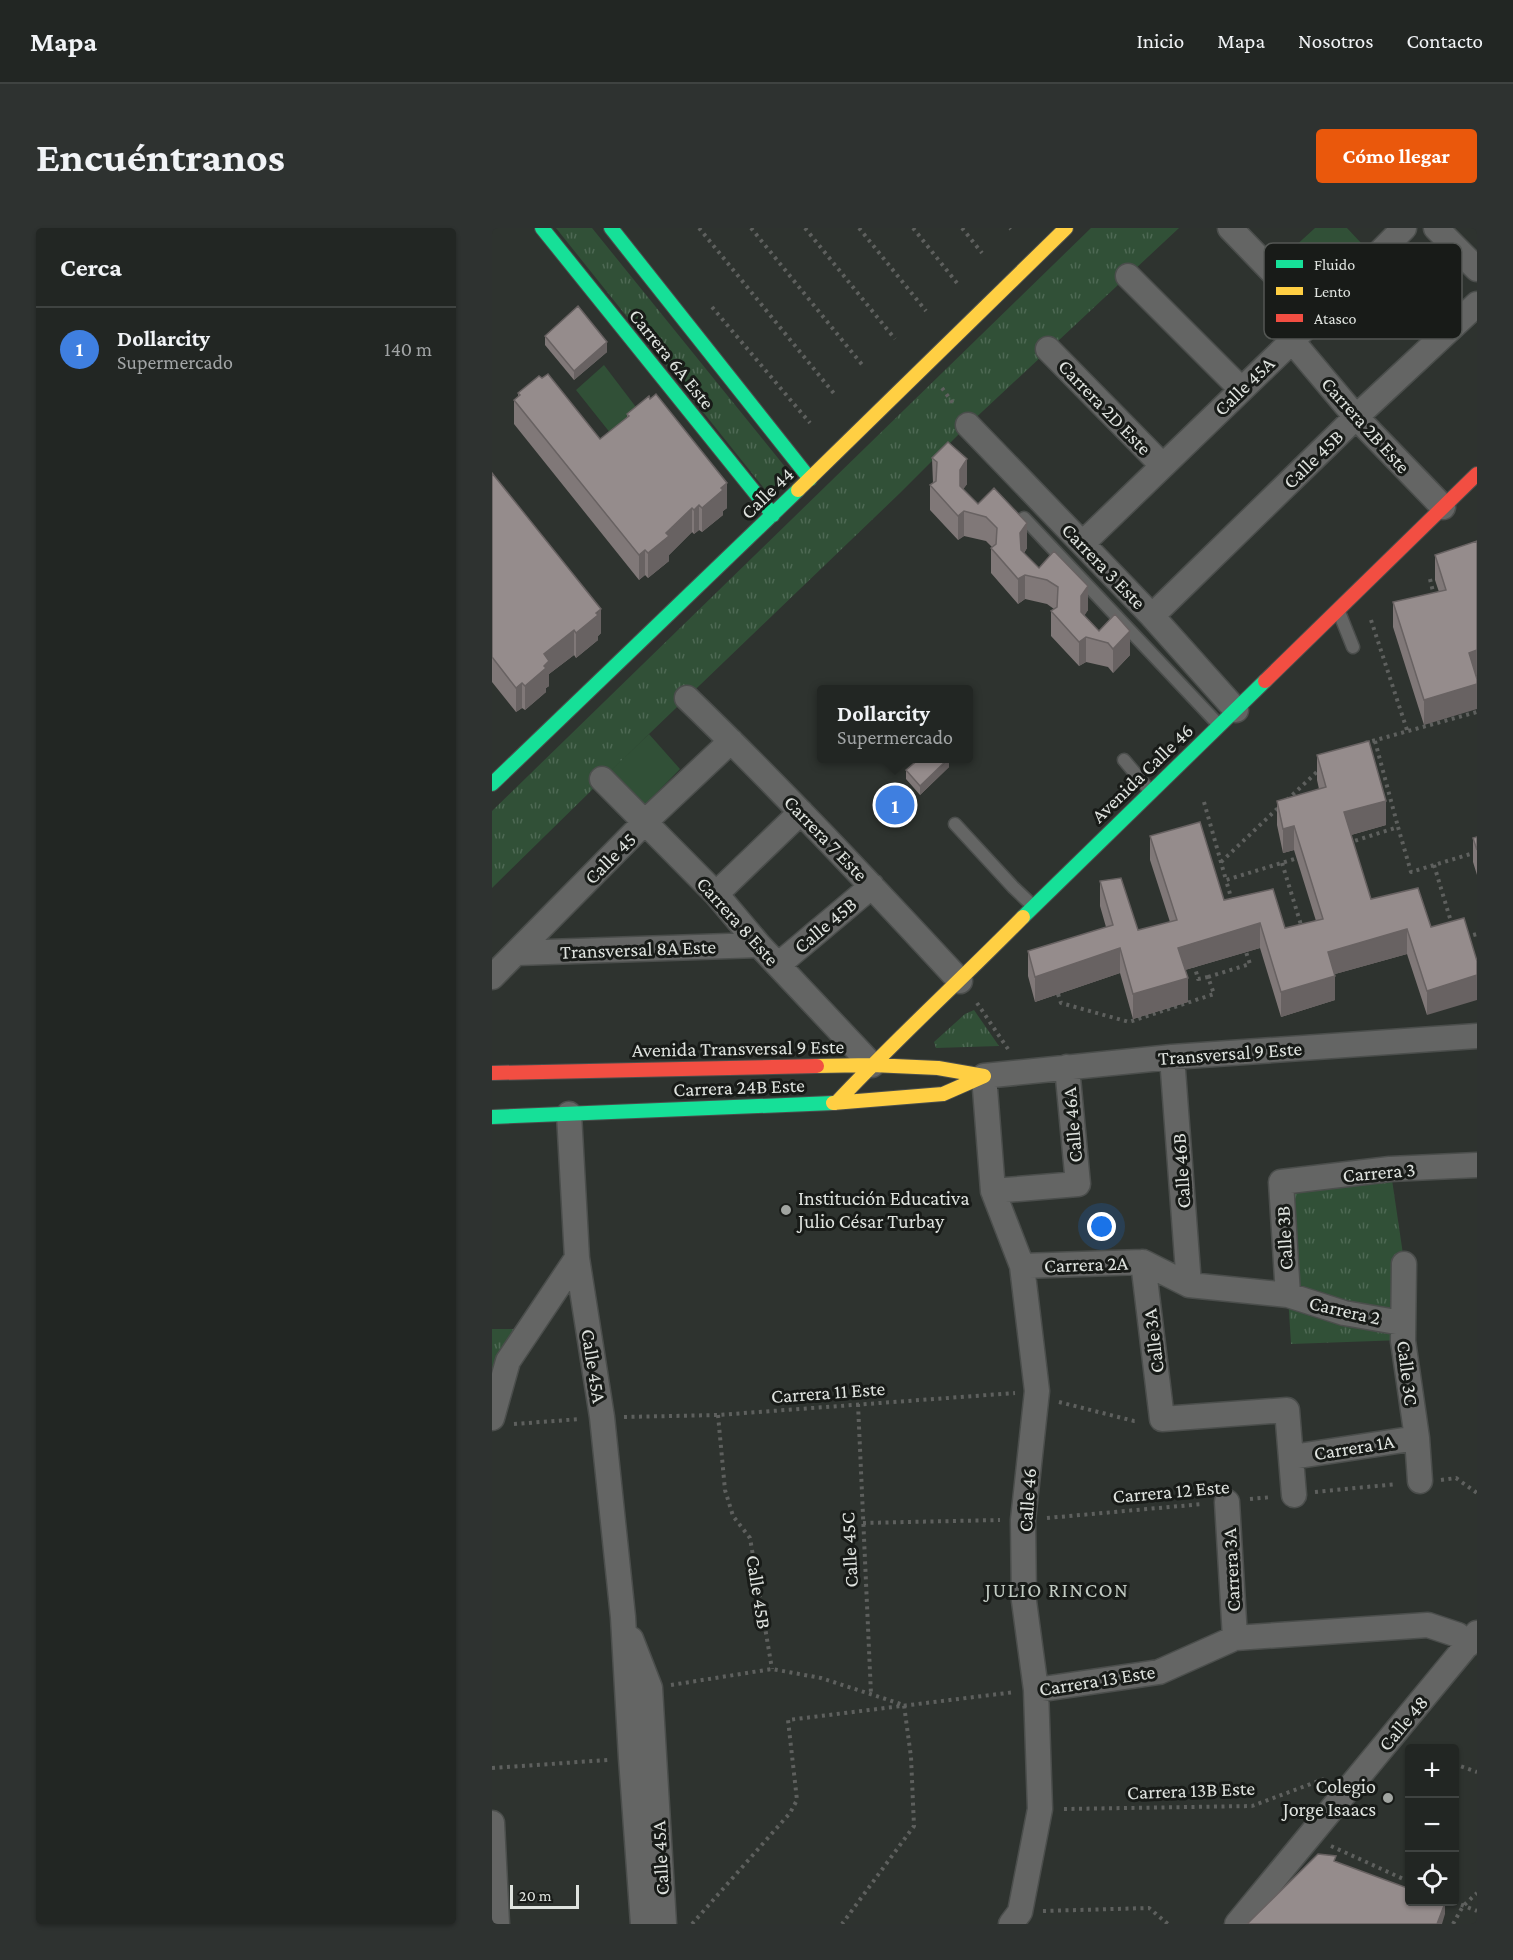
<!DOCTYPE html>
<html lang="es">
<meta charset="utf-8">
<style>
:root{--surface:#222623;--page:#2e3230;--text:#f1f3f6;--muted:#a2a5a6;--line:#3f4341;--accent:#ea580c}
body{margin:0;font-family:"Crimson Pro",serif;background:var(--page);color:var(--text)}
.controls{position:absolute;right:18px;bottom:18px;display:grid;overflow:hidden;border-radius:6px;box-shadow:0 2px 4px #0004}
.controls button{width:54px;height:54px;display:grid;place-items:center;padding:0;border:0;border-bottom:2px solid var(--line);background:var(--surface);color:var(--text);font:30px sans-serif}
.scale{position:absolute;left:18px;bottom:15px;width:69px;box-sizing:border-box;padding-left:6px;border:3px solid #dfe3df;border-top:0;font-size:16px;line-height:21px;white-space:nowrap;color:#dfe3df;-webkit-text-stroke:4px #181b18;paint-order:stroke}
.you{position:absolute;left:610px;top:999px;width:21px;height:21px;margin:-15px;border:4px solid #fff;border-radius:50%;background:#1a73e8;box-shadow:0 0 0 9px #1a73e833}
.badge{display:grid;place-items:center;width:39px;height:39px;border-radius:50%;background:var(--accent);color:#fff;font-size:20px;font-weight:700}
.pin{position:absolute;translate:-50% -50%;border:3px solid #fff;box-shadow:0 2px 6px #0006}
.popup{position:absolute;left:325px;top:457px;width:156px;height:78px;box-sizing:border-box;display:grid;place-content:center;border-radius:6px;background:var(--surface);filter:drop-shadow(0 2px 4px #0005);font-size:20px;white-space:nowrap;color:var(--muted)}
.popup b{font-size:22px;color:var(--text)}
.popup::after{content:'';position:absolute;left:50%;top:100%;margin-left:-12px;border:12px solid transparent;border-top-color:var(--surface)}
.list{margin:0;padding:0;list-style:none}
h2{display:flex;justify-content:space-between;align-items:center;height:78px;margin:0;padding:0 24px;font-size:26px}
h2 small{font-size:20px;font-weight:400;color:var(--muted)}
.list li{display:grid;grid-template-columns:39px 1fr auto;gap:18px;align-items:center;box-sizing:border-box;height:84px;padding:0 24px;border-top:2px solid var(--line)}
.list b{display:block;font-size:22px;white-space:nowrap}
.list p{margin:0;font-size:20px;white-space:nowrap;color:var(--muted)}
.list em{font-size:20px;font-style:normal;color:var(--muted)}
.icon{flex:none;width:33px;height:33px;fill:none;stroke:currentColor;stroke-width:2;stroke-linecap:round;stroke-linejoin:round}
.map{position:relative;flex:none;width:985px;height:1696px;overflow:hidden;border-radius:6px}
header{display:flex;align-items:center;gap:36px;box-sizing:border-box;height:84px;padding:0 30px;background:var(--surface);border-bottom:2px solid var(--line)}
header strong{font-size:28px}
nav{display:flex;gap:33px;margin-inline-start:auto;font-size:21px}
.intro{display:flex;align-items:center;justify-content:space-between;box-sizing:border-box;height:144px;padding:0 36px}
h1{margin:0;font-size:42px}
.button{padding:15px 27px;border-radius:6px;background:var(--accent);color:#fff;font-size:21px;font-weight:700}
main{display:flex;gap:36px;padding:0 36px}
aside{flex:1;background:var(--surface);border-radius:6px;box-shadow:0 2px 4px #0004}
.map>svg:first-child{display:block}
.grass{fill:url(#grass-tufts)}
.green{fill:#315037}
.lines{fill:none;stroke-linecap:round;stroke-linejoin:round}
.lane-casing{stroke:#4b4e4c;stroke-width:15}
.street-casing{stroke:#4b4e4c;stroke-width:27}
.fast-casing{stroke:#4b4e4c;stroke-width:16}
.slow-casing{stroke:#4b4e4c;stroke-width:16}
.jam-casing{stroke:#4b4e4c;stroke-width:16}
.path{stroke:#5e605e;stroke-width:4;stroke-dasharray:3 4.5;stroke-linecap:butt}
.lane{stroke:#646564;stroke-width:12}
.street{stroke:#646564;stroke-width:24}
.fast{stroke:#16e098;stroke-width:14}
.slow{stroke:#ffcf43;stroke-width:14}
.jam{stroke:#f24e42;stroke-width:14}
.wall{fill:#807878}
.shaded-wall{fill:#686262}
.building{fill:#958c8c;stroke:#686262;stroke-width:1.5}
.poi-dot{fill:#a1a5a1;stroke:#181b18;stroke-width:2}
.labels{text-anchor:middle;dominant-baseline:central;stroke-width:6;stroke-linejoin:round;paint-order:stroke}
.street-label{font-size:20px;fill:#dfe3df;stroke:#181b18}
.poi-label{font-size:20px;fill:#dfe3df;stroke:#181b18;text-anchor:start}
.neighbourhood-label{font-size:21px;letter-spacing:1.5px;fill:#c1cac2;stroke:#181b18}
.key{fill:#181b18;stroke:#545754;stroke-width:1.5}
.key-label{font-size:16px;fill:#dfe3df}
</style>
<header>
<strong>Mapa</strong>
<nav><a>Inicio</a><a>Mapa</a><a>Nosotros</a><a>Contacto</a></nav>
</header>
<div class="intro"><h1>Encuéntranos</h1><a class="button">Cómo llegar</a></div>
<main>
<aside>
<h2>Cerca<small></small></h2>
<ul class="list">
<li><span class="badge" style="background:#3f7fe0">1</span><div><b>Dollarcity</b><p>Supermercado</p></div><em>140 m</em></li>
</ul>
</aside>
<div class="map">
<svg width="985" height="1696" viewBox="0 0 985 1696">
<defs>
<pattern id="grass-tufts" width="24" height="20" patternUnits="userSpaceOnUse" patternTransform="scale(1.5)"><rect width="24" height="20" fill="#315037"/><path d="M3 7l-1-3M5 7V3M7 7l1-3M15 17l-1-3M17 17v-4M19 17l1-3" fill="none" stroke="#4e6954"/></pattern>
</defs>
<rect width="100%" height="100%" fill="#2e332f"/>
<path class="grass" d="M 64,0 L 100,0 L 298,245 L 275,264 Z
M 599,0 L 687,0 L 476,197 L 408,265 L 157,506 L 0,660 L 0,583 Z
M 482,782 L 507,818 L 444,820 L 442,814 L 473,786 Z
M 899,945 L 912,1033 L 911,1112 L 799,1116 L 789,955 Z
M 0,1101 L 27,1101 L 0,1165 Z"/>
<path class="green" d="M 823,0 L 855,0 L 871,17 L 807,75 L 777,42 Z
M 112,137 L 150,187 L 123,211 L 84,162 Z
M 157,506 L 188,541 L 144,586 L 110,551 Z"/>
<g class="lines">
<g class="lane-casing">
<path id="lane" d="M 532,290 L 727,497
M 847,384 L 861,419
M 632,532 L 658,563
M 463,596 L 521,659 L 541,678"/>
</g>
<g class="street-casing">
<path id="street" d="M 738,0 L 824,89
M 944,0 L 985,41
M 636,48 L 749,161
M 800,113 L 864,189 L 951,279
M 556,121 L 670,237
M 476,197 L 660,388 L 744,482
M 591,315 L 800,113 L 912,0
M 660,388 L 864,189 L 985,76
M 195,470 C 289,561 379,657 468,753
M 110,551 L 224,666 L 267,717 L 380,837
M 224,666 L 309,584
M 25,725 L 267,717
M 286,737 L 380,658
M 0,749 L 153,594 L 239,513
M 680,829 L 697,1057
M 77,886 L 85,1030 L 110,1189 L 131,1389 L 139,1530 L 151,1696
M 501,963 L 586,956 L 575,839
M 651,1034 L 670,1191 L 795,1182 L 802,1267
M 912,1036 L 911,1113 L 925,1210 L 928,1253
M 530,1038 L 651,1034 L 697,1057 L 796,1067 L 852,1085 L 910,1095
M 796,1067 L 789,954 L 898,941 L 985,937
M 0,1190 L 16,1133 L 85,1030
M 800,1229 L 925,1210
M 735,1274 L 743,1410
M 139,1411 L 158,1460 L 172,1696
M 544,1462 L 667,1444 L 743,1410 L 936,1397 L 966,1407 L 976,1417
M 0,1595 L 5,1696
M 519,1696 L 528,1684 L 548,1581 L 544,1462 L 532,1373 L 531,1292 L 545,1163 L 530,1038 L 501,963 L 492,848 L 680,829 L 985,808
M 745,1696 L 985,1405"/>
</g>
<g class="fast-casing">
<path id="fast" d="M 50,0 L 281,287
M 119,0 L 318,251
M 0,556 L 306,262
M 531,689 L 773,453
M 0,889 L 341,875"/>
</g>
<g class="slow-casing">
<path id="slow" d="M 306,262 L 574,0
M 325,838 L 380,837 L 446,840 L 492,848
M 341,875 L 451,866 L 492,848
M 344,875 C 404,811 469,752 531,689"/>
</g>
<g class="jam-casing">
<path id="jam" d="M 773,453 L 985,246
M 0,845 L 325,838"/>
</g>
<path class="path" d="M 207,0 L 344,168
M 259,0 L 372,139
M 313,0 L 403,111
M 367,0 L 434,83
M 421,0 L 465,55
M 470,0 L 490,25
M 518,0 L 519,1
M 220,79 L 318,195
M 450,160 L 463,178
M 938,351 L 942,368
M 879,392 L 916,505
M 883,513 L 906,599
M 873,515 L 985,484
M 795,572 L 827,542
M 712,574 L 734,652
M 856,615 L 906,599 L 919,644 L 985,624
M 729,634 L 787,579
M 790,635 L 810,700
M 942,637 L 960,697
M 740,673 L 734,652 L 809,629
M 974,709 L 985,706
M 716,749 L 758,736 L 753,721
M 566,766 L 569,775 L 637,794 L 722,766 L 716,749 L 706,751 L 702,736
M 485,775 L 516,821
M 567,1174 L 642,1193 L 647,1193
M 366,1176 L 379,1466
M 226,1187 L 233,1262 L 241,1288 L 258,1310 L 280,1441
M 132,1189 L 226,1187 L 523,1165
M 22,1196 L 89,1191
M 949,1252 L 964,1250 L 985,1265
M 823,1264 L 905,1256
M 758,1271 L 780,1269
M 555,1290 L 711,1276
M 371,1295 L 508,1292
M 179,1457 L 280,1441 L 329,1450 L 412,1477 L 419,1529 L 422,1598 L 350,1696
M 962,1536 L 985,1544
M 0,1540 L 116,1532
M 572,1581 L 760,1578 L 832,1551
M 839,1618 L 918,1654
M 962,1674 L 985,1683
M 551,1683 L 657,1680 L 676,1696
M 200,1696 L 298,1585 L 305,1572 L 296,1492 L 523,1464
M 961,1696 L 971,1678 L 985,1665"/>
<use href="#lane" class="lane"/>
<use href="#street" class="street"/>
<use href="#fast" class="fast"/>
<use href="#slow" class="slow"/>
<use href="#jam" class="jam"/>
</g>
<path class="wall" d="M 53,108 L 115,124 L 82,152 L 53,117 Z
M 26,165 L 108,211 L 135,190 L 135,186 L 158,171 L 235,280 L 231,283 L 231,287 L 210,304 L 207,302 L 202,306 L 200,304 L 177,327 L 177,333 L 156,350 L 153,347 L 147,352 L 22,196 L 22,172 L 26,169 Z
M 440,230 L 475,256 L 471,261 L 486,276 L 535,320 L 532,325 L 547,340 L 596,382 L 592,387 L 607,403 L 638,427 L 621,445 L 616,439 L 594,434 L 587,438 L 559,408 L 559,383 L 562,381 L 555,376 L 533,371 L 526,376 L 499,345 L 499,320 L 500,319 L 494,313 L 472,308 L 466,312 L 438,282 L 438,257 L 441,255 Z
M 0,245 L 109,405 L 106,408 L 106,412 L 84,430 L 82,427 L 57,446 L 57,458 L 54,460 L 54,464 L 33,482 L 30,480 L 24,484 L 0,454 Z
M 985,313 L 985,447 L 932,497 L 901,399 L 901,374 L 947,364 L 943,352 L 943,327 Z
M 825,527 L 894,597 L 859,607 L 879,671 L 939,699 L 935,787 L 915,726 L 843,746 L 843,772 L 789,789 L 768,720 L 693,742 L 696,774 L 641,791 L 628,745 L 543,774 L 536,748 L 536,723 L 614,699 L 608,678 L 608,653 L 646,702 L 678,694 L 658,632 L 658,608 L 732,672 L 793,700 L 824,693 L 802,622 L 791,625 L 785,597 L 785,573 L 827,561 L 825,552 Z
M 457,539 L 428,567 L 414,551 L 414,542 Z
M 985,609 L 985,647 L 981,634 L 981,610 Z"/>
<path class="shaded-wall" d="M 115,114 L 115,124 L 82,152 L 82,143 Z
M 475,231 L 475,256 L 468,266 L 468,242 Z
M 235,255 L 235,280 L 231,283 L 231,287 L 210,304 L 210,280 L 229,260 Z
M 207,277 L 207,302 L 202,306 L 202,282 Z
M 200,280 L 200,304 L 177,327 L 177,333 L 156,350 L 156,325 L 174,305 Z
M 472,283 L 472,308 L 466,312 L 466,288 Z
M 535,295 L 535,320 L 528,330 L 528,305 Z
M 153,322 L 153,347 L 147,352 L 147,327 Z
M 533,347 L 533,371 L 526,376 L 526,351 Z
M 596,358 L 596,382 L 589,393 L 589,368 Z
M 109,381 L 109,405 L 106,408 L 106,412 L 84,430 L 84,405 Z
M 82,402 L 82,427 L 57,446 L 57,458 L 54,460 L 54,464 L 33,482 L 33,458 L 52,426 Z
M 638,403 L 638,427 L 621,445 L 621,421 Z
M 594,409 L 594,434 L 587,438 L 587,414 Z
M 985,422 L 985,447 L 977,449 L 977,425 Z
M 30,455 L 30,480 L 24,484 L 24,460 Z
M 985,456 L 985,481 L 932,497 L 932,472 Z
M 457,531 L 457,539 L 428,567 L 428,558 Z
M 894,573 L 894,597 L 852,609 L 852,584 Z
M 802,598 L 802,622 L 791,625 L 791,601 Z
M 768,695 L 768,720 L 686,744 L 686,720 Z
M 915,701 L 915,726 L 836,748 L 836,724 Z
M 628,720 L 628,745 L 543,774 L 543,749 Z
M 985,747 L 985,772 L 935,787 L 935,763 Z
M 843,748 L 843,772 L 789,789 L 789,764 Z
M 696,750 L 696,774 L 641,791 L 641,766 Z
M 953,1675 L 953,1686 L 950,1696 L 945,1696 Z"/>
<path class="building" d="M 86,78 L 115,114 L 82,143 L 53,108 Z
M 56,146 L 108,211 L 137,188 L 135,186 L 157,168 L 158,171 L 164,166 L 235,255 L 229,260 L 231,262 L 210,280 L 207,277 L 202,282 L 200,280 L 174,305 L 177,308 L 156,325 L 153,322 L 147,327 L 22,172 L 28,167 L 26,165 L 47,148 L 50,150 Z
M 456,214 L 475,231 L 468,242 L 468,258 L 486,276 L 502,260 L 535,295 L 528,305 L 529,322 L 547,340 L 562,323 L 596,358 L 589,368 L 589,384 L 607,403 L 623,386 L 638,403 L 621,421 L 616,415 L 594,409 L 587,414 L 559,383 L 565,379 L 566,359 L 555,352 L 533,347 L 526,351 L 499,320 L 504,316 L 505,300 L 494,289 L 472,283 L 466,288 L 438,257 L 444,253 L 445,234 L 440,230 Z
M 0,245 L 109,381 L 104,385 L 106,387 L 84,405 L 82,402 L 52,426 L 57,433 L 52,438 L 54,440 L 33,458 L 30,455 L 24,460 L 0,429 Z
M 985,313 L 985,422 L 977,425 L 985,451 L 985,456 L 932,472 L 901,374 L 954,362 L 943,327 Z
M 877,513 L 894,573 L 852,584 L 879,671 L 926,660 L 939,699 L 972,690 L 985,733 L 985,747 L 935,763 L 915,701 L 836,724 L 843,748 L 789,764 L 768,695 L 686,720 L 696,750 L 641,766 L 628,720 L 543,749 L 536,723 L 621,697 L 608,653 L 629,650 L 646,702 L 685,692 L 658,608 L 708,594 L 732,672 L 781,661 L 793,700 L 831,691 L 802,598 L 791,601 L 785,573 L 834,559 L 825,527 Z
M 427,531 L 456,531 L 428,558 L 414,542 Z
M 985,609 L 985,622 L 981,610 Z
M 826,1626 L 844,1628 L 842,1633 L 918,1661 L 918,1674 L 949,1674 L 953,1675 L 945,1696 L 755,1696 Z"/>
<g class="poi-dot">
<circle cx="294" cy="982" r="6"/>
<circle cx="896" cy="1570" r="6"/>
</g>
<g class="labels">
<g class="street-label">
<text transform="translate(180 131) rotate(51)">Carrera 6A Este</text>
<text transform="translate(752 158) rotate(-44)">Calle 45A</text>
<text transform="translate(613 179) rotate(46)">Carrera 2D Este</text>
<text transform="translate(874 197) rotate(48)">Carrera 2B Este</text>
<text transform="translate(821 231) rotate(-44)">Calle 45B</text>
<text transform="translate(275 265) rotate(-44)">Calle 44</text>
<text transform="translate(612 338) rotate(46)">Carrera 3 Este</text>
<text transform="translate(650 545) rotate(-44)">Avenida Calle 46</text>
<text transform="translate(334 610) rotate(46)">Carrera 7 Este</text>
<text transform="translate(118 630) rotate(-45)">Calle 45</text>
<text transform="translate(246 693) rotate(48)">Carrera 8 Este</text>
<text transform="translate(333 697) rotate(-40)">Calle 45B</text>
<text transform="translate(146 721) rotate(-2)">Transversal 8A Este</text>
<text transform="translate(246 820) rotate(-1)">Avenida Transversal 9 Este</text>
<text transform="translate(738 825) rotate(-4)">Transversal 9 Este</text>
<text transform="translate(247 859) rotate(-2)">Carrera 24B Este</text>
<text transform="translate(580 897) rotate(-95)">Calle 46A</text>
<text transform="translate(689 943) rotate(-94)">Calle 46B</text>
<text transform="translate(887 944) rotate(-5)">Carrera 3</text>
<text transform="translate(792 1010) rotate(-93)">Calle 3B</text>
<text transform="translate(594 1036) rotate(-2)">Carrera 2A</text>
<text transform="translate(853 1082) rotate(13)">Carrera 2</text>
<text transform="translate(661 1113) rotate(-97)">Calle 3A</text>
<text transform="translate(102 1138) rotate(81)">Calle 45A</text>
<text transform="translate(916 1145) rotate(83)">Calle 3C</text>
<text transform="translate(336 1164) rotate(-4)">Carrera 11 Este</text>
<text transform="translate(862 1219) rotate(-9)">Carrera 1A</text>
<text transform="translate(679 1263) rotate(-5)">Carrera 12 Este</text>
<text transform="translate(535 1272) rotate(-86)">Calle 46</text>
<text transform="translate(357 1322) rotate(-93)">Calle 45C</text>
<text transform="translate(739 1342) rotate(-93)">Carrera 3A</text>
<text transform="translate(267 1364) rotate(81)">Calle 45B</text>
<text transform="translate(605 1452) rotate(-9)">Carrera 13 Este</text>
<text transform="translate(911 1495) rotate(-50)">Calle 48</text>
<text transform="translate(699 1562) rotate(-2)">Carrera 13B Este</text>
<text transform="translate(168 1630) rotate(-93)">Calle 45A</text>
</g>
<g class="poi-label">
<text x="306" y="970">Institución Educativa<tspan x="306" dy="23">Julio César Turbay</tspan></text>
<text x="884" y="1558" text-anchor="end">Colegio<tspan x="884" dy="23">Jorge Isaacs</tspan></text>
</g>
<g class="neighbourhood-label">
<text x="565" y="1362">JULIO RINCON</text>
</g>
</g>
<rect x="772" y="15" width="198" height="96" rx="9" class="key"/>
<rect x="784" y="32" width="27" height="8" fill="#16e098"/>
<rect x="784" y="59" width="27" height="8" fill="#ffcf43"/>
<rect x="784" y="86" width="27" height="8" fill="#f24e42"/>
<g class="key-label">
<text x="822" y="42">Fluido</text>
<text x="822" y="69">Lento</text>
<text x="822" y="96">Atasco</text>
</g>
</svg>
<div class="controls">
<button>+</button>
<button>−</button>
<button><svg class="icon" aria-label="locate" viewBox="0 0 24 24"><circle cx="12" cy="12" r="6"/><path d="M12 2v4M12 18v4M2 12h4M18 12h4"/></svg></button>
</div>
<div class="scale">20 m</div>
<div class="you"></div>
<div class="pin badge" style="left:403px;top:577px;background:#3f7fe0">1</div>
<div class="popup"><b>Dollarcity</b>Supermercado</div>
</div>
</main>
